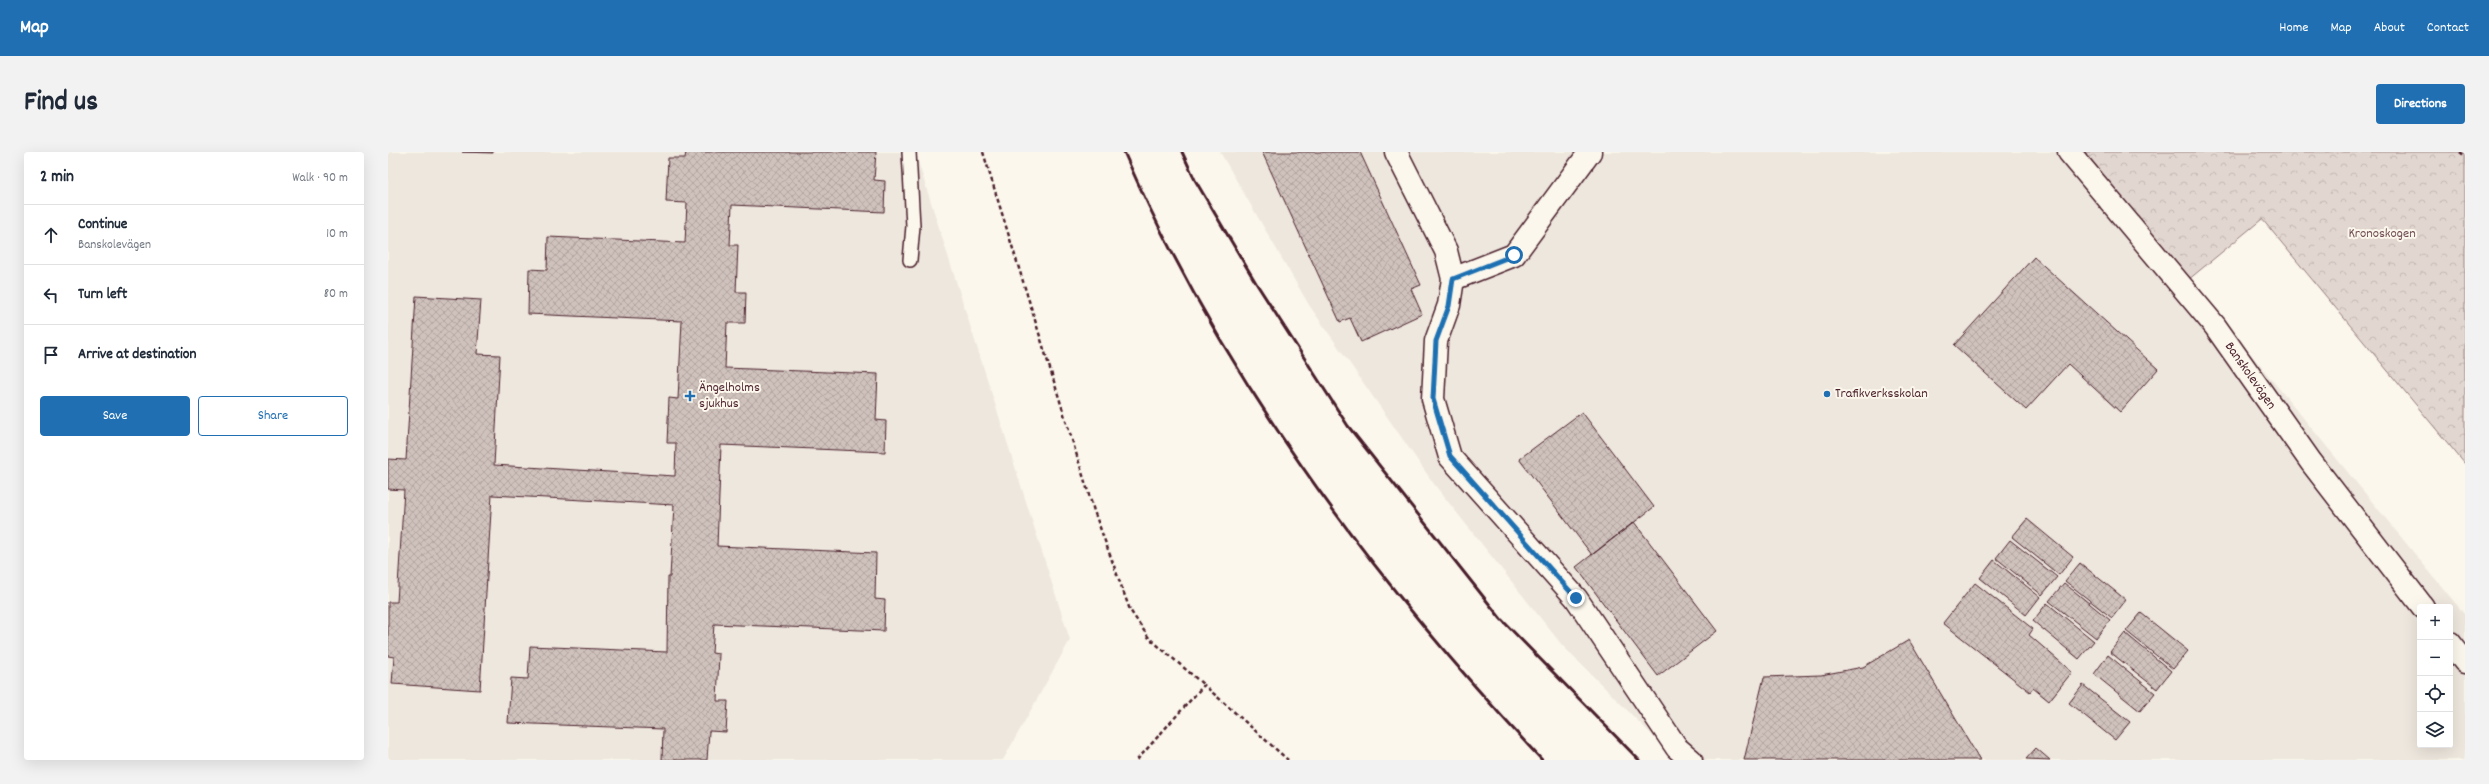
<!DOCTYPE html>
<meta charset="utf-8">
<style>
:root{--surface:#fff;--page:#f2f2f3;--text:#1f2937;--muted:#747a83;--line:#e0e1e3;--accent:#1f6fb2}
body{margin:0;font-family:Dekko,sans-serif;background:var(--page);color:var(--text)}
.controls{position:absolute;right:12px;bottom:12px;display:grid;overflow:hidden;border-radius:4px;box-shadow:0 4px 16px #0002}
.controls button{width:36px;height:36px;display:grid;place-items:center;padding:0;border:0;border-bottom:1px solid var(--line);background:var(--surface);color:var(--text);font:20px sans-serif}
.stop{position:absolute;width:12px;height:12px;margin:-9px;border:3px solid #1f6fb2;border-radius:50%;background:#fff}
.stop.end{background:#1f6fb2;border-color:#fff;box-shadow:0 1px 4px #0008}
.list{margin:0;padding:0;list-style:none}
h2{display:flex;justify-content:space-between;align-items:center;height:52px;margin:0;padding:0 16px;font-size:17px}
h2 small{font-size:13px;font-weight:400;color:var(--muted)}
.list li{display:grid;grid-template-columns:26px 1fr auto;gap:12px;align-items:center;box-sizing:border-box;height:60px;padding:0 16px;border-top:1px solid var(--line)}
.list b{display:block;font-size:15px;white-space:nowrap}
.list p{margin:0;font-size:13px;white-space:nowrap;color:var(--muted)}
.list em{font-size:13px;font-style:normal;color:var(--muted)}
.actions{display:flex;gap:8px;padding:12px 16px}
.actions a{flex:1;padding:9px 0;border:1px solid var(--accent);border-radius:4px;text-align:center;font-size:14px;color:var(--accent)}
.actions .main{background:var(--accent);color:#fff}
.icon{flex:none;width:22px;height:22px;fill:none;stroke:currentColor;stroke-width:2;stroke-linecap:round;stroke-linejoin:round}
.map{position:relative;flex:none;width:2077px;height:608px;overflow:hidden;border-radius:4px}
header{display:flex;align-items:center;gap:24px;box-sizing:border-box;height:56px;padding:0 20px;background:var(--accent);color:#fff}
header strong{font-size:19px}
nav{display:flex;gap:22px;margin-inline-start:auto;font-size:14px}
.intro{display:flex;align-items:center;justify-content:space-between;box-sizing:border-box;height:96px;padding:0 24px}
h1{margin:0;font-size:28px}
.button{padding:10px 18px;border-radius:4px;background:var(--accent);color:#fff;font-size:14px;font-weight:700}
main{display:flex;gap:24px;padding:0 24px}
aside{flex:1;background:var(--surface);border-radius:4px;box-shadow:0 4px 16px #0002}
.map>svg:first-child{display:block}
.built{fill:#eee7de;fill-rule:evenodd}
.forest{fill:url(#forest-crowns);stroke:#967b7e}
.building{fill:url(#building-cross-hatch);stroke:#4a1f2b}
.lines{fill:none;stroke-linecap:round;stroke-linejoin:round}
.lane-casing{stroke:#4a1f2b;stroke-width:16}
.street-casing{stroke:#4a1f2b;stroke-width:25}
.path{stroke:#4a1f2b;stroke-width:2.5;stroke-dasharray:4 3;stroke-linecap:butt}
.lane{stroke:#fbf7ec;stroke-width:13}
.street{stroke:#fbf7ec;stroke-width:22}
.rail{stroke:#4a1f2b;stroke-width:3}
.route{stroke:#1f6fb2;stroke-width:5}
.poi-dot{fill:#1f6fb2;stroke:#fbf7ec;stroke-width:1.5}
.labels{text-anchor:middle;dominant-baseline:central;stroke-width:4;stroke-linejoin:round;paint-order:stroke}
.park-label{font-size:14px;fill:#704d54;stroke:#fbf7ec}
.street-label{font-size:14px;fill:#4a1f2b;stroke:#fbf7ec}
.poi-label{font-size:14px;fill:#4a1f2b;stroke:#fbf7ec;text-anchor:start}
</style>
<header>
<strong>Map</strong>
<nav><a>Home</a><a>Map</a><a>About</a><a>Contact</a></nav>
</header>
<div class="intro"><h1>Find us</h1><a class="button">Directions</a></div>
<main>
<aside>
<h2>2 min<small>Walk · 90 m</small></h2>
<ul class="list">
<li><svg class="icon" aria-label="ahead" viewBox="0 0 24 24"><path d="M12 20V5M6 11l6-6 6 6"/></svg><div><b>Continue</b><p>Banskolevägen</p></div><em>10 m</em></li>
<li><svg class="icon" aria-label="left" viewBox="0 0 24 24"><path d="M17 20v-9H6M10 6l-5 5 5 5"/></svg><div><b>Turn left</b></div><em>80 m</em></li>
<li><svg class="icon" aria-label="arrive" viewBox="0 0 24 24"><path d="M6 21V4h12l-3 4 3 4H6"/></svg><div><b>Arrive at destination</b></div></li>
</ul>
<div class="actions"><a class="main">Save</a><a>Share</a></div>
</aside>
<div class="map">
<svg width="2077" height="608" viewBox="0 0 2077 608">
<defs>
<pattern id="forest-crowns" width="20" height="18" patternUnits="userSpaceOnUse"><rect width="20" height="18" fill="#e2d7d0"/><path d="M2 6a3 3 0 1 1 6 0M12 15a3 3 0 1 1 6 0" fill="none" stroke="#c3b8b3"/></pattern>
<pattern id="building-cross-hatch" width="8" height="8" patternUnits="userSpaceOnUse"><rect width="8" height="8" fill="#cfc2bc"/><path d="M0 0l8 8M0 8l8-8" fill="none" stroke="#b3a6a2"/></pattern>
</defs>
<rect width="100%" height="100%" fill="#fbf7ec"/>
<filter id="ink" filterUnits="userSpaceOnUse"><feTurbulence type="fractalNoise" baseFrequency=".025" numOctaves="2"/><feDisplacementMap in="SourceGraphic" scale="8" xChannelSelector="R" yChannelSelector="G"/><feConvolveMatrix kernelMatrix="1 2 1 2 8 2 1 2 1" color-interpolation-filters="sRGB"/></filter>
<g filter="url(#ink)">
<path class="built" d="M 0,0 L 527,0 L 682,488 L 615,608 L 0,608 Z
M 832,0 L 1697,0 L 2077,463 L 2077,608 L 1289,608 L 1174,493 L 1046,332 L 921,153 ZM 2032,455 L 2062,455 L 2062,593 L 2032,593 Z"/>
<path class="forest" d="M 1697,0 L 2077,0 L 2077,312 L 1874,67 L 1800,128 Z"/>
<path class="building" d="M 74,0 L 105,0 L 105,1 Z
M 298,0 L 488,0 L 486,28 L 497,29 L 496,60 L 344,53 L 342,93 L 350,93 L 348,140 L 358,140 L 357,171 L 339,171 L 337,216 L 490,222 L 488,268 L 498,269 L 497,300 L 333,293 L 329,394 L 488,401 L 487,447 L 497,448 L 496,479 L 326,472 L 324,501 L 331,502 L 329,549 L 340,549 L 338,580 L 321,579 L 319,608 L 274,608 L 275,577 L 120,571 L 123,526 L 140,527 L 142,494 L 279,500 L 280,425 L 282,425 L 286,353 L 104,343 L 92,538 L 4,532 L 6,505 L 0,504 L 0,450 L 9,450 L 16,338 L 0,337 L 0,307 L 18,308 L 28,144 L 93,148 L 89,202 L 112,203 L 106,313 L 287,324 L 288,291 L 279,291 L 281,246 L 290,247 L 294,169 L 140,162 L 141,117 L 159,118 L 160,85 L 297,91 L 299,51 L 278,50 L 280,6 L 297,6 Z
M 874,0 L 972,0 L 1033,133 L 1023,137 L 1034,162 L 973,190 L 962,166 L 952,170 Z
M 1646,105 L 1770,217 L 1732,260 L 1680,212 L 1638,258 L 1566,193 Z
M 1194,260 L 1266,355 L 1204,403 L 1131,307 Z
M 1639,367 L 1685,405 L 1671,423 L 1624,385 Z
M 1246,370 L 1329,479 L 1270,524 L 1188,415 Z
M 1622,388 L 1669,425 L 1654,443 L 1608,406 Z
M 1606,408 L 1652,445 L 1638,463 L 1592,426 Z
M 1692,411 L 1738,448 L 1724,466 L 1677,429 Z
M 1587,431 L 1645,477 L 1641,483 L 1684,520 L 1661,549 L 1645,536 L 1642,540 L 1555,471 Z
M 1676,431 L 1722,468 L 1708,486 L 1661,449 Z
M 1659,451 L 1706,489 L 1691,507 L 1645,469 Z
M 1753,461 L 1800,499 L 1785,517 L 1738,479 Z
M 1737,481 L 1783,519 L 1769,537 L 1722,500 Z
M 1521,488 L 1592,608 L 1356,608 L 1376,525 L 1433,523 L 1475,515 Z
M 1720,503 L 1767,541 L 1752,559 L 1706,522 Z
M 1695,533 L 1742,570 L 1727,588 L 1681,551 Z
M 1648,596 L 1662,608 L 1638,607 Z"/>
<g class="lines">
<g class="lane-casing">
<path id="lane" d="M 521,0 L 525,74 L 522,108"/>
</g>
<g class="street-casing">
<path id="street" d="M 1008,0 L 1058,99 L 1065,127 L 1061,153 L 1048,189 L 1045,247 L 1062,305 L 1188,446 L 1289,596 L 1303,608
M 1681,0 L 1827,174 L 1923,310 L 2035,455
M 1065,127 L 1126,103 L 1202,0
M 2062,491 L 2077,510"/>
</g>
<path class="path" d="M 595,0 L 706,359 L 742,458 L 761,486 L 816,533
M 2072,0 L 2077,4
M 749,608 L 816,533 L 900,608"/>
<use href="#lane" class="lane"/>
<use href="#street" class="street"/>
<path class="rail" d="M 736,0 C 835,227 985,428 1154,608
M 794,0 L 807,28 L 868,131 L 960,274 L 1113,467 L 1251,608"/>
</g>
</g>
<g class="lines" filter="url(#ink)">
<path class="route" d="M 1126,103 L 1065,127 L 1061,154 L 1048,189 L 1045,247 L 1062,304 L 1188,446"/>
</g>
<g class="poi-dot">
<circle cx="1439" cy="242" r="4"/>
<path d="M300 238h4v4h4v4h-4v4h-4v-4h-4v-4h4z"/>
</g>
<g class="labels">
<g class="park-label">
<text x="1994" y="82">Kronoskogen</text>
</g>
<g class="street-label">
<text transform="translate(1862 224) rotate(55)">Banskolevägen</text>
</g>
<g class="poi-label">
<text x="311" y="236">Ängelholms<tspan x="311" dy="16">sjukhus</tspan></text>
<text x="1447" y="242">Trafikverksskolan</text>
</g>
</g>
</svg>
<div class="controls">
<button>+</button>
<button>−</button>
<button><svg class="icon" aria-label="locate" viewBox="0 0 24 24"><circle cx="12" cy="12" r="6"/><path d="M12 2v4M12 18v4M2 12h4M18 12h4"/></svg></button>
<button><svg class="icon" aria-label="layers" viewBox="0 0 24 24"><path d="M12 4l9 5-9 5-9-5zM3 14l9 5 9-5"/></svg></button>
</div>
<div class="stop" style="left:1126px;top:103px"></div>
<div class="stop end" style="left:1188px;top:446px"></div>
</div>
</main>
